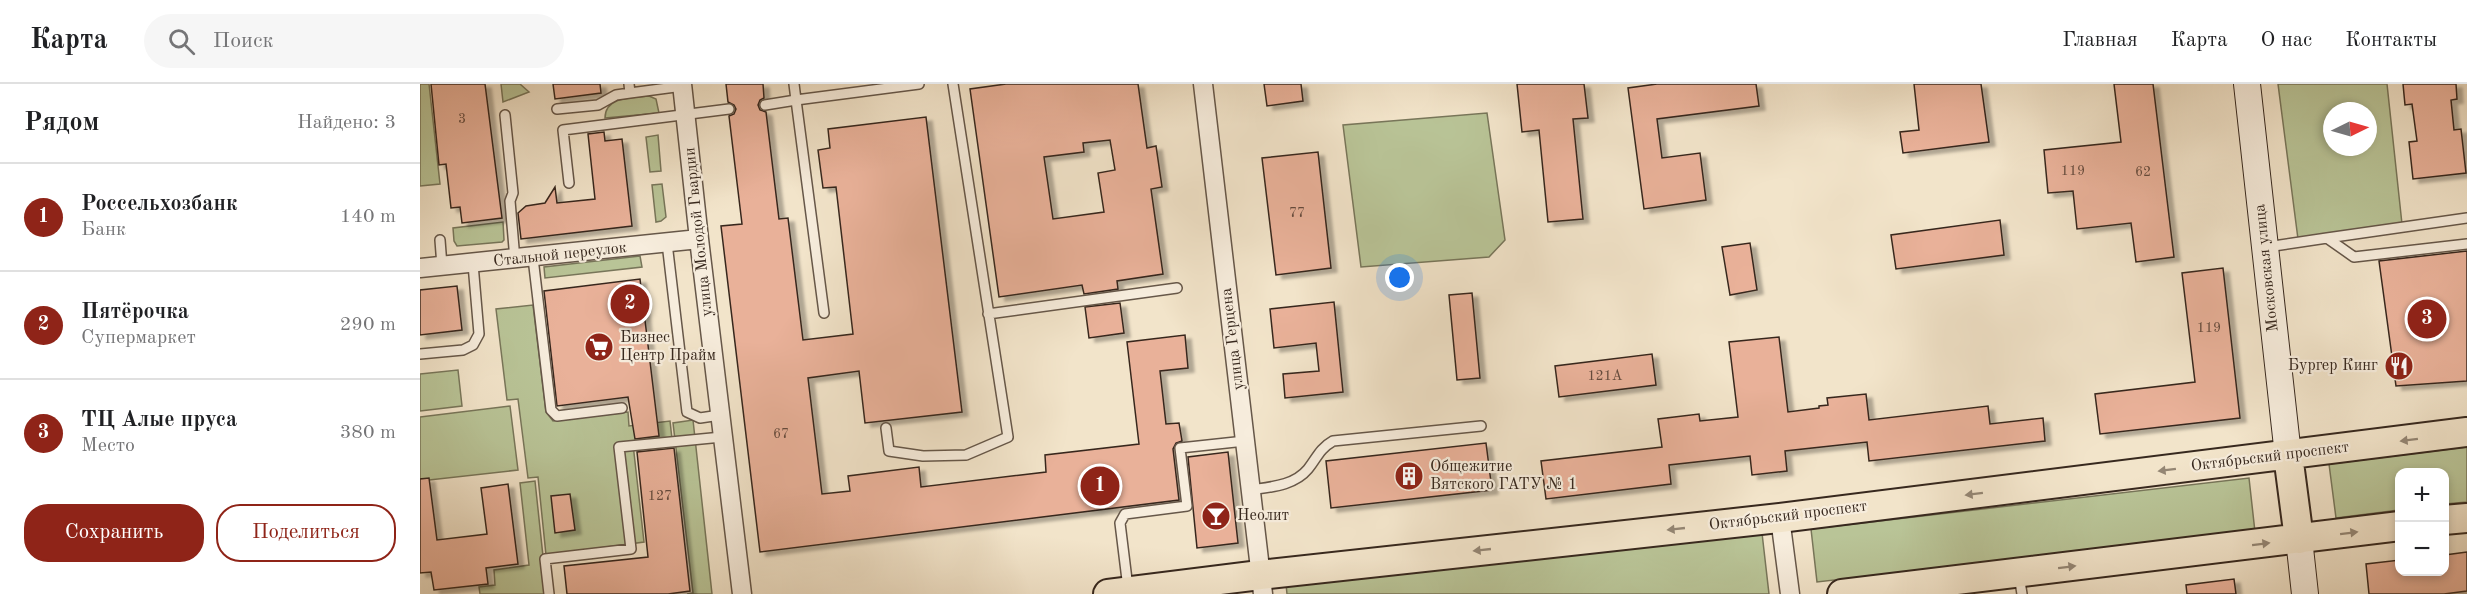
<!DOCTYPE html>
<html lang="ru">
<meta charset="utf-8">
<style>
:root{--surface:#fff;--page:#f6f6f6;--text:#202124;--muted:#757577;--line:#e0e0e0;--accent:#8f2418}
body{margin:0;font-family:"Old Standard TT",serif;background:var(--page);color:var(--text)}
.controls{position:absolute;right:18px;bottom:18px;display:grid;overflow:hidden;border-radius:12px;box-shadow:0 3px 9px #0003}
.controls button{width:54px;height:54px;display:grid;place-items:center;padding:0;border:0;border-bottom:2px solid var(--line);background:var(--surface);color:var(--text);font:30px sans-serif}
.compass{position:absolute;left:1903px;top:18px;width:54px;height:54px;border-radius:50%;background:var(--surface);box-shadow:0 3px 9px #0003;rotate:85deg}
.you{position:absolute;left:980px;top:194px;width:21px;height:21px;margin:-15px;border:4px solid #fff;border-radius:50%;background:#1a73e8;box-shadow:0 0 0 9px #1a73e833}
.badge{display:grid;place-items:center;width:39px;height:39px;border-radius:50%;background:var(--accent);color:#fff;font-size:20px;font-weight:700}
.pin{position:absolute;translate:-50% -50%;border:3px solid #fff;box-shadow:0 2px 6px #0006}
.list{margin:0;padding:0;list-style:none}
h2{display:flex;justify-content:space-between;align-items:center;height:78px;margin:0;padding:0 24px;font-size:26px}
h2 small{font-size:20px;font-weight:400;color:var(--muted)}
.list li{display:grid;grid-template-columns:39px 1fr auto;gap:18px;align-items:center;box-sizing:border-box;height:108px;padding:0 24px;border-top:2px solid var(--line)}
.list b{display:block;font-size:22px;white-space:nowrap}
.list p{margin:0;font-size:20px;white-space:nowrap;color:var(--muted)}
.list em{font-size:20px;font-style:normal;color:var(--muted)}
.actions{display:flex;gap:12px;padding:18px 24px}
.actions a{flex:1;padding:14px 0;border:2px solid var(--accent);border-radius:24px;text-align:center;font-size:21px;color:var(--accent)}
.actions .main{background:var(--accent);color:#fff}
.icon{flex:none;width:33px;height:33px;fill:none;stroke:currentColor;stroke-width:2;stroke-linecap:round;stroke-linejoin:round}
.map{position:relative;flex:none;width:2047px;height:510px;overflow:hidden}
header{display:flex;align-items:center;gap:36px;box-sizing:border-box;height:84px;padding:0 30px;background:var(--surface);border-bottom:2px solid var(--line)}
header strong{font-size:28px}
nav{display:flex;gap:33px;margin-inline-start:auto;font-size:21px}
.search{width:420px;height:54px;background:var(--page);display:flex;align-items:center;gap:15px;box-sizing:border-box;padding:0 21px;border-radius:33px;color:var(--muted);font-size:22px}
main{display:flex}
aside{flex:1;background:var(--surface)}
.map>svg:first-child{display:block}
.green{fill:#b9c497;stroke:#78765a;stroke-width:1.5;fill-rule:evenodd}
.building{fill:#e9b199;stroke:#37281e;stroke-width:1.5;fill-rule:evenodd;filter:url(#shadow)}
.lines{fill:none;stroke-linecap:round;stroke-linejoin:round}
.service-casing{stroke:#665749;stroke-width:12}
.minor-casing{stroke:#665749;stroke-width:21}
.secondary-casing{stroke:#37281e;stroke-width:28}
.primary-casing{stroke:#37281e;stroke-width:32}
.service{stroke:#f7eddd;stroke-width:9}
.minor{stroke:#f7eddd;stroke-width:18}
.secondary{stroke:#f7eddd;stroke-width:26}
.primary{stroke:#f2e4ca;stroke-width:28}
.oneway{fill:#948674}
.labels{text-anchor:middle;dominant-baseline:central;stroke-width:4.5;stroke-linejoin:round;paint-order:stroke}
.number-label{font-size:14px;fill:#644a3d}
.street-label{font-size:16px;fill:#37281e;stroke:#f7eddd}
.poi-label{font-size:16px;fill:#37281e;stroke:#f7eddd;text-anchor:start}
</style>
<header>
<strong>Карта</strong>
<div class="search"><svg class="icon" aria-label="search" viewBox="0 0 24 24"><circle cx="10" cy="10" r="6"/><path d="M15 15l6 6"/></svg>Поиск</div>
<nav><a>Главная</a><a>Карта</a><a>О нас</a><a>Контакты</a></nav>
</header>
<main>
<aside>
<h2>Рядом<small>Найдено: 3</small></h2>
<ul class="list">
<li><span class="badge">1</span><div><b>Россельхозбанк</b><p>Банк</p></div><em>140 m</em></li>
<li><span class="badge">2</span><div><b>Пятёрочка</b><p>Супермаркет</p></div><em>290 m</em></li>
<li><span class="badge">3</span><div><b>ТЦ Алые пруса</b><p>Место</p></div><em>380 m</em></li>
</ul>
<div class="actions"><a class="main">Сохранить</a><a>Поделиться</a></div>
</aside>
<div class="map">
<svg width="2047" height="510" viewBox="0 0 2047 510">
<defs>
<filter id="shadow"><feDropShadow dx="6" dy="4" stdDeviation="1.5" flood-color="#0004"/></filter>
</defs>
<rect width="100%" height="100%" fill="#f2e4ca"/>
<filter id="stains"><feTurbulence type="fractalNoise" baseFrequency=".00333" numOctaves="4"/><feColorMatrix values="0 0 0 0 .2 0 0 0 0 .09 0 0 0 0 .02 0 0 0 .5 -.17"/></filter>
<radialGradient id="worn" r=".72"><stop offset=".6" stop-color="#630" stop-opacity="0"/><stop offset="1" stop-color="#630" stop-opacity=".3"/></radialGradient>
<path class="green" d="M 0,0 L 9,0 L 20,100 L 0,102 Z
M 81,0 L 100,0 L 109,8 L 83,18 Z
M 1858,0 L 1967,0 L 1982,140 L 1878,155 ZM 1912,27 L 1948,27 L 1948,63 L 1912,63 Z
M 229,12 L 236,15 L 239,29 L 185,34 C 185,12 213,14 229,12 Z
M 1067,29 L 1085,156 L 1069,173 L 941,183 L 923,41 Z
M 238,51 L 241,87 L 230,88 L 226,53 Z
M 242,100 L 246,133 L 241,137 L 236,138 L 232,101 Z
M 83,138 L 84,156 L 82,158 L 37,162 L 34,157 L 33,144 Z
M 220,172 L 222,183 L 125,194 L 124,183 Z
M 113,221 L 126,328 L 133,337 L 208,328 L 209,342 L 250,337 L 252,355 L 213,360 L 224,458 L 126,471 L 118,393 L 108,394 L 98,315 L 87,316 L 76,225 Z
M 38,286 L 42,322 L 0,327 L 0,290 Z
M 90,322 L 98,386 L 0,397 L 0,333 Z
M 273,336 L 292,510 L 267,510 L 273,509 L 253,339 Z
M 2047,363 L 2047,418 L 2025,420 L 2024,388 L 1980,388 L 1979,426 L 1916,434 L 1909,380 Z
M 1829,394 L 1835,448 L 1397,498 L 1391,445 Z
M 115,397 L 127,510 L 60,510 L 59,503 L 75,501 L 74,486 L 109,481 L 100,399 Z
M 1342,449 L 1349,510 L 867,510 L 866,500 Z"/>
<path class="building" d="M 11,0 L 65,0 L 82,134 L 42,139 L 40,123 L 31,124 L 26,80 L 19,81 Z
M 133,0 L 180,0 L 181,9 L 135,15 Z
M 306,0 L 343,0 L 344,14 L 340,16 L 338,21 L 340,26 L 346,28 L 359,135 L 368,134 L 383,256 L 433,250 L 416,103 L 403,104 L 398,66 L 410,64 L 408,45 L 506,33 L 542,328 L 445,339 L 439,287 L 388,294 L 402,410 L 430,407 L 428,392 L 499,383 L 501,403 L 626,388 L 625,371 L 719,360 L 707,258 L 765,251 L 768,284 L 740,287 L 746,340 L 759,339 L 762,357 L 756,359 L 753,365 L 759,416 L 340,468 L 301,142 L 322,140 L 309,32 L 314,30 L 316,25 L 314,21 L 308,18 Z
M 586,0 L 718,0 L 727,64 L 736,62 L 742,103 L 731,105 L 743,190 L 697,197 L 698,205 L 664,210 L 662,201 L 579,213 L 550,5 ZM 690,56 L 695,86 L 678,89 L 684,128 L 633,135 L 624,73 L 664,68 L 663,59 Z
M 844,0 L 881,0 L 883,17 L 847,22 Z
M 1097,0 L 1164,0 L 1168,34 L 1153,35 L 1163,135 L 1128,138 L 1119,46 L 1102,48 Z
M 1237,0 L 1336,0 L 1339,22 L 1237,35 L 1242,74 L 1280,69 L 1286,116 L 1224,125 L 1208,4 Z
M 1494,0 L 1561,0 L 1569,58 L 1483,69 L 1480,48 L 1499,46 Z
M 1694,0 L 1733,0 L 1754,173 L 1716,178 L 1711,139 L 1657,145 L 1653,107 L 1628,109 L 1624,66 L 1701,58 Z
M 1983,0 L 2036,0 L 2037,15 L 2031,16 L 2034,46 L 2041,45 L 2046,89 L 1993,95 L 1989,58 L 1997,57 L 1992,20 L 1985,21 Z
M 184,48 L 185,57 L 202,55 L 212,142 L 101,155 L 98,129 L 106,122 L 125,119 L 135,103 L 137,119 L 175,115 L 168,50 Z
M 898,68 L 911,184 L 856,191 L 842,74 Z
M 1580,136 L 1584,171 L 1476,185 L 1471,151 Z
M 1330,159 L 1337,206 L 1310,211 L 1302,163 Z
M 2047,167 L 2047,297 L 1976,302 L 1959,177 Z
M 1803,184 L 1820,334 L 1680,350 L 1675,310 L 1775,298 L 1762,189 Z
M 220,195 L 239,352 L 215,355 L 208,313 L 137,322 L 124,207 Z
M 37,202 L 42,246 L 0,251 L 0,206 Z
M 1052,209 L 1060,294 L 1037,296 L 1029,211 Z
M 914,218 L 923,308 L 865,314 L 863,290 L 899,287 L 896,259 L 854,264 L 850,225 Z
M 700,219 L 704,249 L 669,254 L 665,223 Z
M 1359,253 L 1368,328 L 1399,324 L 1399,322 L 1408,321 L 1407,314 L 1446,310 L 1449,336 L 1568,322 L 1570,340 L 1623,334 L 1625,357 L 1449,377 L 1447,358 L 1365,367 L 1367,387 L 1332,391 L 1330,372 L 1249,381 L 1251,400 L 1126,415 L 1121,377 L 1242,363 L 1238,335 L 1279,330 L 1280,337 L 1318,333 L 1309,258 Z
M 1232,270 L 1236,301 L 1139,313 L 1135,282 Z
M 1066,359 L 1072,406 L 911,424 L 906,377 Z
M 254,364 L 270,507 L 248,510 L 147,510 L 144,482 L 228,473 L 217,368 Z
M 808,368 L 818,459 L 777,464 L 768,373 Z
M 9,394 L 17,456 L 67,450 L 61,404 L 88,400 L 98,480 L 66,484 L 68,500 L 14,506 L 11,488 L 0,489 L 0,395 Z
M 150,410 L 155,446 L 135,449 L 131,412 Z
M 2047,468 L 2047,507 L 2024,510 L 1949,510 L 1946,480 L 1980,476 L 1980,488 L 2025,488 L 2025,471 Z
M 1814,495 L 1816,510 L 1767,510 L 1766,501 Z"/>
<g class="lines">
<g class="service-casing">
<path id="service" d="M 209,0 L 210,9 L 263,2
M 374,0 L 376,16 L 499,0
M 345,21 L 376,16 L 404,229
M 137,25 L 178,21 L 196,11 L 210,9
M 85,31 L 93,109 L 90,117 L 95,176
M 149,99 L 143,46 L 309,25
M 1907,154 L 2047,134
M 20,156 L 22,182
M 247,159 L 267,328 L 280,334 L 300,331
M 1847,163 L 1907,154 L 1934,173 L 2047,160
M 113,174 L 131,326 L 137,332 L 202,324
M 568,230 L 757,204
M 0,270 L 43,266 L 53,261 L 59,250 L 53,180
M 466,344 L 469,367 L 503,372 L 546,371 L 588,353 L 533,0
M 830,406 C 850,403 874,402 888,385 C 897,374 899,365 913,357 L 1061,342
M 1599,491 L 1602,510
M 708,504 L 700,439 L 705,430 L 767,422 L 760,364 L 825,357
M 129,510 L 125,475 L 211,465 L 199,363 L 302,353"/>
</g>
<g class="minor-casing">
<path id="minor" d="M 262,0 L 279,155 L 322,510
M 783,0 L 843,510
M 0,184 L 279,155
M 1360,434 L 1370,510"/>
</g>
<g class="secondary-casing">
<path id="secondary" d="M 1827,0 L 1868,371
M 1879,455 L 1885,510"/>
</g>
<g class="primary-casing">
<path id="primary" d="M 1868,371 L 1879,455
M 2024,436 L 2047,434
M 688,510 L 840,491 L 1360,434 L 2047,348
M 1422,510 L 1980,442"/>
</g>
<use href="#service" class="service"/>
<use href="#minor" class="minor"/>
<use href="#secondary" class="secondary"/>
<use href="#primary" class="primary"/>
</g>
<defs><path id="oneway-solid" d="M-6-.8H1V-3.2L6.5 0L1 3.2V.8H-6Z" transform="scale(1.5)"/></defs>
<g class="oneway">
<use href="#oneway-solid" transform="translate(1989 356) rotate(173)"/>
<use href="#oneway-solid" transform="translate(1747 386) rotate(173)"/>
<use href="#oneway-solid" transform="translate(1554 410) rotate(173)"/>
<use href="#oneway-solid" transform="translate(1256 445) rotate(174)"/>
<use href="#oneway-solid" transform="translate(1929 449) rotate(-7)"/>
<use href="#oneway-solid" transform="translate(1841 460) rotate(-7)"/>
<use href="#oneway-solid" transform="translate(1062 466) rotate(174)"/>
<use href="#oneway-solid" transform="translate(1647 483) rotate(-7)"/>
</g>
<defs>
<g id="supermarket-disc" transform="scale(1.5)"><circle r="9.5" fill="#8f2418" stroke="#f7eddd"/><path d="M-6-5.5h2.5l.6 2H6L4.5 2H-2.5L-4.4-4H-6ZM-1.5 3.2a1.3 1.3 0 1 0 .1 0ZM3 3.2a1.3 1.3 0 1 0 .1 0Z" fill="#fff"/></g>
<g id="restaurant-disc" transform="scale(1.5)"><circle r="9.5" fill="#8f2418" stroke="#f7eddd"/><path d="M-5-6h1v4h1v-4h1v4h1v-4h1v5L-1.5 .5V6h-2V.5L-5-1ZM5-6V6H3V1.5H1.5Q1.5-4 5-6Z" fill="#fff"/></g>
<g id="building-disc" transform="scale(1.5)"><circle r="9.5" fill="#8f2418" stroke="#f7eddd"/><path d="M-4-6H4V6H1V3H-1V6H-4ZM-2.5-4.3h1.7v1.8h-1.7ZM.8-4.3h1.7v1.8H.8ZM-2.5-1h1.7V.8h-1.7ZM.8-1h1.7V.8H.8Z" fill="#fff"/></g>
<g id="bar-disc" transform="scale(1.5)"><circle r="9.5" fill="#8f2418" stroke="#f7eddd"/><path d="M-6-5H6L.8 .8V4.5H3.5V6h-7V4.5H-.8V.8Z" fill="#fff"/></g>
</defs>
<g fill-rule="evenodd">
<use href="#supermarket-disc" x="179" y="263"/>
<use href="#restaurant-disc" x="1979" y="282"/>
<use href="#building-disc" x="989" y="392"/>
<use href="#bar-disc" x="796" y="432"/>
</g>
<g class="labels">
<g class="number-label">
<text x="42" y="35">3</text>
<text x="1653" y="87">119</text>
<text x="1723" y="88">62</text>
<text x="877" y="129">77</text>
<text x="1789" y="244">119</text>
<text x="1185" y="292">121А</text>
<text x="361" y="350">67</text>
<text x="240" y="412">127</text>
</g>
<g class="street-label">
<text transform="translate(279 148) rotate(-96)">улица Молодой Гвардии</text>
<text transform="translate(140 171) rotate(-6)">Стальной переулок</text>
<text transform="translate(1847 184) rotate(-96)">Московская улица</text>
<text transform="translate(813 255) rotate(-97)">улица Герцена</text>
<text transform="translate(1850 373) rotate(-7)">Октябрьский проспект</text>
<text transform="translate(1368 432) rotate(-7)">Октябрьский проспект</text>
</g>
<g class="poi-label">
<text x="200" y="254">Бизнес<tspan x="200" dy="18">Центр Прайм</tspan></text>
<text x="1958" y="282" text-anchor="end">Бургер Кинг</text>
<text x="1010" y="383">Общежитие<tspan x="1010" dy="18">Вятского ГАТУ № 1</tspan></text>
<text x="817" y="432">Неолит</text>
</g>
</g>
<rect width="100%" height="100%" filter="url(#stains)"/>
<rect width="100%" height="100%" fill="url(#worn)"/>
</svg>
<div class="controls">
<button>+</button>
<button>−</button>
</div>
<svg class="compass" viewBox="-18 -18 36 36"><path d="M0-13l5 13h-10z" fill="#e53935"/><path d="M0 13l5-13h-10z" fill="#757577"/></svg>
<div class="you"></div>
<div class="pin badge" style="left:680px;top:402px">1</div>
<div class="pin badge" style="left:210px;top:220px">2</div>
<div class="pin badge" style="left:2007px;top:235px">3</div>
</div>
</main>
